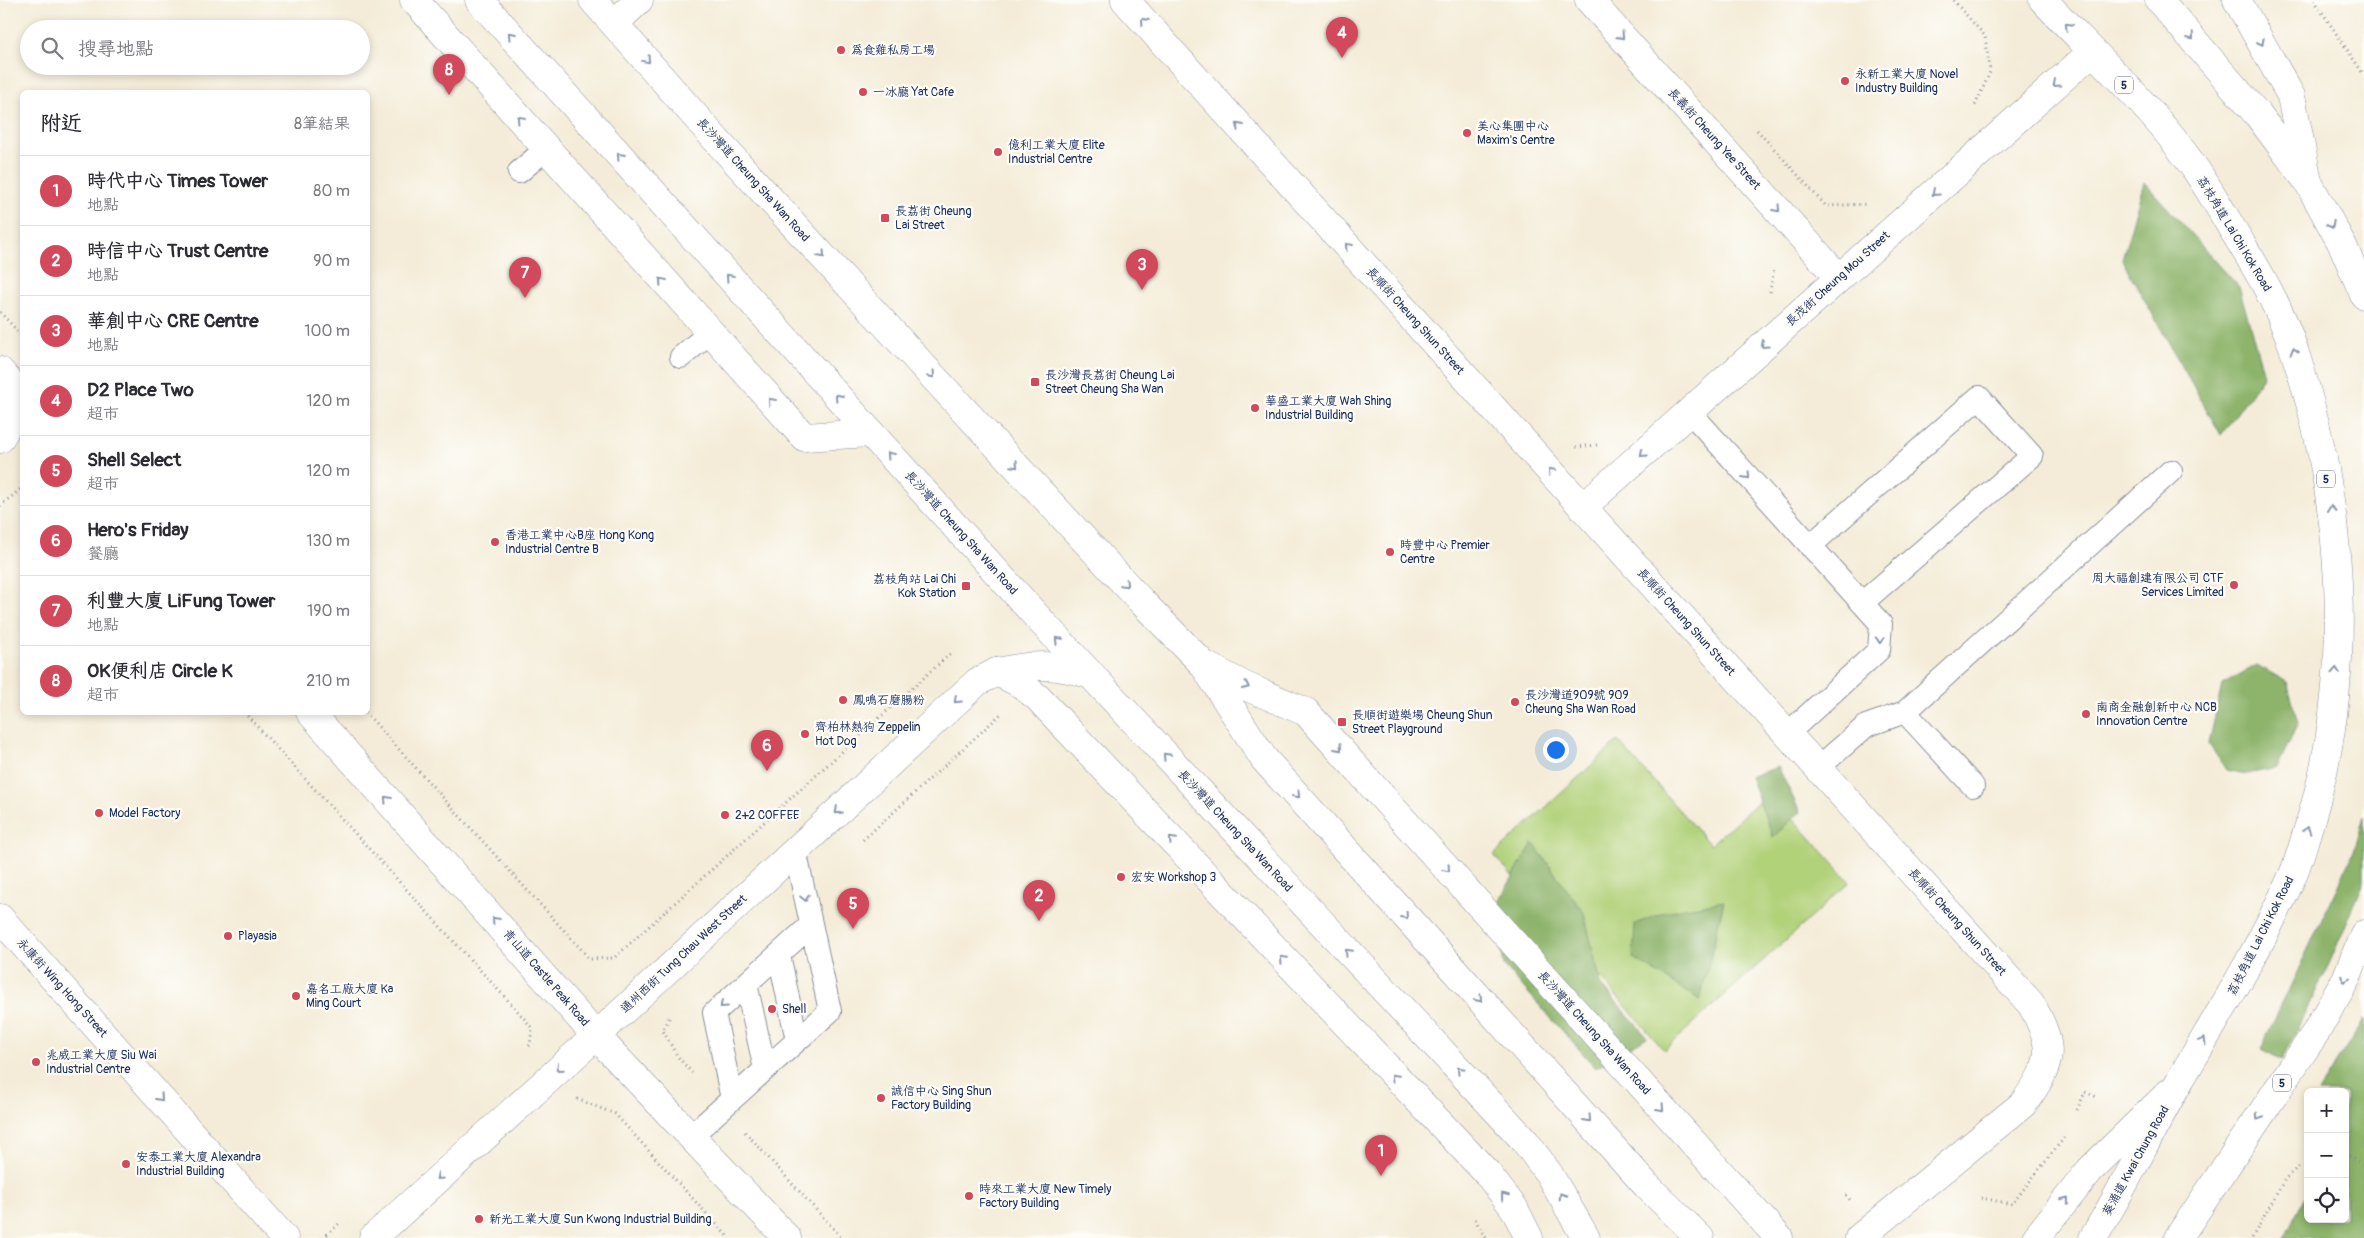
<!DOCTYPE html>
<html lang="zh-TW">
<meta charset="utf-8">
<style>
:root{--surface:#fff;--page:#f2f2f3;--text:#2b2b33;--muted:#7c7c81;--line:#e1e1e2;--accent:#d1495b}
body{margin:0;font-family:Pangolin,"LXGW WenKai TC",sans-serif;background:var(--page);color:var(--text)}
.controls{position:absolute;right:15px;bottom:15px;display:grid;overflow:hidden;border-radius:8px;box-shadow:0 2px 8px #0003}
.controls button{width:45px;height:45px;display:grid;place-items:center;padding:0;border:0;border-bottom:1px solid var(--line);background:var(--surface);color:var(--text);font:25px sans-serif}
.you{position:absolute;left:1555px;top:749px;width:18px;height:18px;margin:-12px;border:4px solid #fff;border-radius:50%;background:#1a73e8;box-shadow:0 0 0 8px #1a73e833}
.badge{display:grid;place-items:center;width:32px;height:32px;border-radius:50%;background:var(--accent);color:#fff;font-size:16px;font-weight:700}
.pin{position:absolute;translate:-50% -41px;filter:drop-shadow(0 1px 2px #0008)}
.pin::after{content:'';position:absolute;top:26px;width:18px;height:15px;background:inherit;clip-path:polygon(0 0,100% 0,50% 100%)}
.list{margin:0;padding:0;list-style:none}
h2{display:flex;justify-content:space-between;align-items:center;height:65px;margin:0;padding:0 20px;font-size:21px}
h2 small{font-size:16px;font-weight:400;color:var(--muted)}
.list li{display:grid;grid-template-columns:32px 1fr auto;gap:15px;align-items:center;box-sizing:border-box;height:70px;padding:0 20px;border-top:1px solid var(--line)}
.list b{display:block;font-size:19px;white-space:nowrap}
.list p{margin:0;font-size:16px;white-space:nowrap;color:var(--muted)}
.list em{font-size:16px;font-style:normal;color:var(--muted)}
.icon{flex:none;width:28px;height:28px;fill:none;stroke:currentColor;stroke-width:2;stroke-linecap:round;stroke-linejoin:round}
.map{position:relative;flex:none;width:2364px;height:1238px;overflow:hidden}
.search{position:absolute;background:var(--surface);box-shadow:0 2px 8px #0003;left:20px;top:20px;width:350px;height:55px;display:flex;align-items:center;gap:12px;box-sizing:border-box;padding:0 18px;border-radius:28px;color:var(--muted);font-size:19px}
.panel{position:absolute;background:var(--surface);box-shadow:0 2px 8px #0003;left:20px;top:90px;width:350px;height:625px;border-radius:8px}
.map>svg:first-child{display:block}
.green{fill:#b2d27a;stroke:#66806c}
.forest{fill:#8db46a;stroke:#547264}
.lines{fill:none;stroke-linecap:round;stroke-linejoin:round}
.lane-casing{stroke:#888e9b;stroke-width:24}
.street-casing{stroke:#888e9b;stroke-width:29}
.secondary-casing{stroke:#888e9b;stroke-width:29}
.primary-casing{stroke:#888e9b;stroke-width:29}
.highway-casing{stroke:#888e9b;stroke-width:29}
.path{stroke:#888e9b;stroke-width:3;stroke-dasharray:1 4;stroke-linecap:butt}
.lane{stroke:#fff;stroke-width:22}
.street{stroke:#fff;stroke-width:28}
.secondary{stroke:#fff;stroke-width:28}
.primary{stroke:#fff;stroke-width:28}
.highway{stroke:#fff;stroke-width:28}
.primary-bridge-casing{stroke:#888e9b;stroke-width:29;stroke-linecap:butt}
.primary-bridge{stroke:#fff;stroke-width:28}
.oneway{stroke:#8d97ae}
.poi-dot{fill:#d1495b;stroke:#fdfcf7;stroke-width:2}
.labels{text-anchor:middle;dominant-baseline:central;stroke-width:4.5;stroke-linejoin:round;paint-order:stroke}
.shield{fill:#fdfcf7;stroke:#5f6c8c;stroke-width:1}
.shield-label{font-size:11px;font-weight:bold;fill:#1b2f5e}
.poi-label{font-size:12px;fill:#1b2f5e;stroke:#fdfcf7;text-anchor:start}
.street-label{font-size:12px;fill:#1b2f5e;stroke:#fdfcf7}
</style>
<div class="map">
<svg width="2364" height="1238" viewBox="0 0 2364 1238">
<rect width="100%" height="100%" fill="#fdfcf7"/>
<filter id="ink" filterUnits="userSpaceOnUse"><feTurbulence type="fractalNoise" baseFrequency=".02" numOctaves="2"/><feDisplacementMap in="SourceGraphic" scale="10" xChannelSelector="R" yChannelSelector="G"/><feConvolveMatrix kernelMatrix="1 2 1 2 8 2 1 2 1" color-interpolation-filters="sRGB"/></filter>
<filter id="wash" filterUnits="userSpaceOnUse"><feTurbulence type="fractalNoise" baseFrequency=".0096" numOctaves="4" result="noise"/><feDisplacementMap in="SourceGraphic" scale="20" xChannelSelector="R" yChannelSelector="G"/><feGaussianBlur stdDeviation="1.12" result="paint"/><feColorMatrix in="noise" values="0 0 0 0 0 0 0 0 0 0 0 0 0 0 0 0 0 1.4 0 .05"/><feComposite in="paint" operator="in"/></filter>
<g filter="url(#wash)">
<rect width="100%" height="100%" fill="#f4ecd8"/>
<path class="green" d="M 1618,741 L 1710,845 L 1769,792 L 1850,882 L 1664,1050 L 1494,855 Z"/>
<path class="forest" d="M 2144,182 L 2239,287 L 2264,375 L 2221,435 L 2122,260 Z
M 2257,665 L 2287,682 L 2298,723 L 2277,768 L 2247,774 L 2226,770 L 2209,744 L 2222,684 Z
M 1778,767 L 1800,812 L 1773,837 L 1750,777 Z
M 2364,816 L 2364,882 L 2329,964 L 2282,1060 L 2261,1049 L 2355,849 Z
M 1533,843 L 1584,913 L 1601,984 L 1647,1037 L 1596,1068 L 1504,966 L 1495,907 Z
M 1724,901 L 1700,1000 L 1633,958 L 1635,924 L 1665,912 Z
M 2364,1019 L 2364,1238 L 2284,1238 L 2308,1192 L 2308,1219 L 2345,1219 L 2345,1092 L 2318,1092 Z"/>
</g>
<g filter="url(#ink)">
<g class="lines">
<g class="lane-casing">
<path id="lane" d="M 519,172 L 546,149
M 681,357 L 709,333
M 1690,412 L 1881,624 L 1879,650 L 1787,734
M 1810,546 L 1979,397 L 2032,456 L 1862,603
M 1905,712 L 1973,786
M 1818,768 L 1866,726 L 1905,712 L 2171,471
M 779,955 L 797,1040
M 746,984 L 765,1069
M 732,1099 L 714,1013 L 811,925
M 691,1136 L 830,1011 L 795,850"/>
</g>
<g class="street-casing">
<path id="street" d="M 414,0 L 804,437 L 870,433
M 1125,0 L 2031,1004 C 2056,1049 2053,1063 2023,1104 L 1859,1238
M 1589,0 L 1839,278
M 2237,0 L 2291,96 L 2308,182
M 615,23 L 639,0
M 0,439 C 14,418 9,398 3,375
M 1583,507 L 2092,52
M 997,672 L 1021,684 L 1038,698 L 1487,1173 L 1514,1208 L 1529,1238
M 0,918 L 284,1238
M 373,1238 L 596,1036"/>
</g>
<g class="secondary-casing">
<path id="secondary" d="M 0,371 L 22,396
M 1203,664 L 1245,686 L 1306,712 L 1779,1238
M 310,712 L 596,1036 L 787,1238
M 596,1036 L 977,682 L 997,672"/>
</g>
<g class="primary-casing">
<path id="primary" d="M 479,0 L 1039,619 L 1525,1141 L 1549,1174 L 1586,1238
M 593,0 L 718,142 L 925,368 L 1142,602 L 1203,664 L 1264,759 L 1447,962
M 997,672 C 1036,664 1053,663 1092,675
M 1647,1186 L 1700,1238
M 2036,1238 L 2090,1170 L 2170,1092"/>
</g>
<g class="highway-casing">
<path id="highway" d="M 2043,0 C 2095,55 2153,108 2196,170 C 2209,189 2221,210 2233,230 C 2256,267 2279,305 2293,347 C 2345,501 2357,676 2307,832 C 2302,848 2298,864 2291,879 C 2260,948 2219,1014 2180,1080 C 2150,1132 2125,1186 2093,1238
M 2159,0 L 2258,115 L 2308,182 L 2343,246 L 2364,295
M 2178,1238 L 2316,1032 L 2346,979 L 2364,934"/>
</g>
<path class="path" d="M 1953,0 L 1985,36 L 1990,72 L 1974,108
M 2314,0 L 2364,75
M 1757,130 L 1826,206 L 1867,204
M 1770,292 L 1774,268
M 0,312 L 22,336
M 1576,447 L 1597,445
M 0,506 L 22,488
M 244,712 L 523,1017 L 532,1028 L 530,1045 L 528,1047
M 365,712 L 590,959 L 614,958 L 950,654
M 863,840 L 1001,714
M 669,1018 L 663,1031 L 678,1057 L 692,1073
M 577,1099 L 615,1114 L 729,1238
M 2077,1110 L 2085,1092 L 2097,1097
M 745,1132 L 842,1238
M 2345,1153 L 2364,1166
M 1846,1195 L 1850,1200
M 1981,1198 L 2012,1204 L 2064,1138
M 1475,1219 L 1485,1238
M 323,1238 L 341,1222
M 2252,1238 L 2285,1179 L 2299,1166"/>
<use href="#lane" class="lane"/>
<use href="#street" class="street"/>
<use href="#secondary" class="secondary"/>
<use href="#primary" class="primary"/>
<use href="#highway" class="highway"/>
<g class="primary-bridge-casing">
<path id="primary-bridge" d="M 1447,962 L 1647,1186"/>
</g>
<use href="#primary-bridge" class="primary-bridge"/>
</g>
<defs><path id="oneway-chevron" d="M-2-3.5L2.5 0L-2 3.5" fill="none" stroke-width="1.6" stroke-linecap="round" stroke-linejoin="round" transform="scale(1.25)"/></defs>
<g class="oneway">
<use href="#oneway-chevron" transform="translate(1144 21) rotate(-132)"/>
<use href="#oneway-chevron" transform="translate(2068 26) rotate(-133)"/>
<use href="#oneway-chevron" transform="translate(511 35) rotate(-132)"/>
<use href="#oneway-chevron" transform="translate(1621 36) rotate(48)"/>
<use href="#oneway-chevron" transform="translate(2191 37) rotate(49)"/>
<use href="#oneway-chevron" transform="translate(2261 42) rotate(61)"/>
<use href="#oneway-chevron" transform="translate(647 60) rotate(49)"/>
<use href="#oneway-chevron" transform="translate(2056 84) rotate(138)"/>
<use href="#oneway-chevron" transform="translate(520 119) rotate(-131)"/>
<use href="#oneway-chevron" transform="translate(1239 126) rotate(-132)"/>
<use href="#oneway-chevron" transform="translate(620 156) rotate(-132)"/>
<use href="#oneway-chevron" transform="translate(1935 193) rotate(138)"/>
<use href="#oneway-chevron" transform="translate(1777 209) rotate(48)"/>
<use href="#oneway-chevron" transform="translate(2331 225) rotate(62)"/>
<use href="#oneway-chevron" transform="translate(1348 246) rotate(-132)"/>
<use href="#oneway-chevron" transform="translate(822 255) rotate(48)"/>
<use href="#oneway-chevron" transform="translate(729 277) rotate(-132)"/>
<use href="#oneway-chevron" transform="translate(662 281) rotate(-131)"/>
<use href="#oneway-chevron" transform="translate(1764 345) rotate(138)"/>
<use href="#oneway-chevron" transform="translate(2294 351) rotate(-107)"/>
<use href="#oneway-chevron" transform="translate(932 375) rotate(47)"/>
<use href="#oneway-chevron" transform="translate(838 397) rotate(-132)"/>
<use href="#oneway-chevron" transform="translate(771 401) rotate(-132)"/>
<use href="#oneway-chevron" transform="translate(1643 454) rotate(138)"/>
<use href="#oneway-chevron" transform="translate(890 455) rotate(-132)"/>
<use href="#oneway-chevron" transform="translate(1015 465) rotate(47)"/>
<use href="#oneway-chevron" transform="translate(1551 471) rotate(-132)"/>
<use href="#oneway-chevron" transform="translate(1747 476) rotate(48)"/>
<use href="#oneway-chevron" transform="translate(2331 509) rotate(-97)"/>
<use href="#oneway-chevron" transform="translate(1125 584) rotate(47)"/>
<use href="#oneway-chevron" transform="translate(1058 640) rotate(-133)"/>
<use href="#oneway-chevron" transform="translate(1880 640) rotate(93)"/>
<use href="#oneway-chevron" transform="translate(2336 671) rotate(-87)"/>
<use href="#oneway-chevron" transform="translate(1246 686) rotate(25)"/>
<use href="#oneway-chevron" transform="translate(957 700) rotate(137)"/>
<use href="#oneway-chevron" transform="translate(1339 748) rotate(48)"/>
<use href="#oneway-chevron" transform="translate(1166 756) rotate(-133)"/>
<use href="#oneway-chevron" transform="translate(1297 795) rotate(48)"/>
<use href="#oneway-chevron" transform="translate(387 799) rotate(-132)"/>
<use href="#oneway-chevron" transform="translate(838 811) rotate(137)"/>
<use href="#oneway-chevron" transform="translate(2307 830) rotate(-72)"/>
<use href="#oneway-chevron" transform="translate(1172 840) rotate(-133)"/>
<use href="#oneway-chevron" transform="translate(1447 869) rotate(48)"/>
<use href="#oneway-chevron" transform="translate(805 898) rotate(78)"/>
<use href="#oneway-chevron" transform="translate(1405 916) rotate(48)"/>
<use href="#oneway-chevron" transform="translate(495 920) rotate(-132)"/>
<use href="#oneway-chevron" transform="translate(1348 952) rotate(-133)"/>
<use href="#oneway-chevron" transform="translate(1283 959) rotate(-133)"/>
<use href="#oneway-chevron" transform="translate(2345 979) rotate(116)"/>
<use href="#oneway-chevron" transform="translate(1479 999) rotate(48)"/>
<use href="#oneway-chevron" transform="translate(723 1005) rotate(138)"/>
<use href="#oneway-chevron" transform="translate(2203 1041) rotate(-59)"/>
<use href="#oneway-chevron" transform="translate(559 1068) rotate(139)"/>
<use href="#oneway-chevron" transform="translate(1460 1070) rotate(-133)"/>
<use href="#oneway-chevron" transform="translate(1394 1077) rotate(-134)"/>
<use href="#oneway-chevron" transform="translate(160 1098) rotate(48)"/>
<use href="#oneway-chevron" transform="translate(1661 1108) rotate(48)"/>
<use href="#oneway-chevron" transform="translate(2259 1117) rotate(123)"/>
<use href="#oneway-chevron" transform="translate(1588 1119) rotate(48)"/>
<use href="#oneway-chevron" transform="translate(439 1177) rotate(138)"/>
<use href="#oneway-chevron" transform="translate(1504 1196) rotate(-128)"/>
<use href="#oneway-chevron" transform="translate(1562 1196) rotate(-122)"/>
<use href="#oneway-chevron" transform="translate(2066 1200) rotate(-51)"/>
</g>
</g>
<g class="poi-dot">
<circle cx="841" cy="50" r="5"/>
<circle cx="1845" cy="81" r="5"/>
<circle cx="863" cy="92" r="5"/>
<circle cx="1467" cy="133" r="5"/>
<circle cx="998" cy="152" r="5"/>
<rect x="880" y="213" width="10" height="10" rx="2.5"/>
<rect x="1030" y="377" width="10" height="10" rx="2.5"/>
<circle cx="1255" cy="408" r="5"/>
<circle cx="495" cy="542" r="5"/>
<circle cx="1390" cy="552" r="5"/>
<circle cx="2234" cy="585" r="5"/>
<rect x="961" y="581" width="10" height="10" rx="2.5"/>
<circle cx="843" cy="700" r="5"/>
<circle cx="1515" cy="702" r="5"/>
<circle cx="2086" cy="714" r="5"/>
<rect x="1337" y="717" width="10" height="10" rx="2.5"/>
<circle cx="805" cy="734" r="5"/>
<circle cx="99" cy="813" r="5"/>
<circle cx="725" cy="815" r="5"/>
<circle cx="1121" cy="877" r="5"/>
<circle cx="228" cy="936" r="5"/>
<circle cx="296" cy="996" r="5"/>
<circle cx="772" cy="1009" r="5"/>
<circle cx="36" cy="1062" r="5"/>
<circle cx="881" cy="1098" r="5"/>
<circle cx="126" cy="1164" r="5"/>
<circle cx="969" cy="1196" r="5"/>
<circle cx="479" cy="1219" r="5"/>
</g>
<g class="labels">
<g class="shield">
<rect x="2115" y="76.5" width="18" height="17" rx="4"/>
<rect x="2317" y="470.5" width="18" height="17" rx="4"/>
<rect x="2273" y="1074.5" width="18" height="17" rx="4"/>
</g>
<g class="shield-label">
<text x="2124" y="85">5</text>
<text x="2326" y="479">5</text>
<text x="2282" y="1083">5</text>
</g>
<g class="poi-label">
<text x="851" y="50">為食雞私房工場</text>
<text x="1855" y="74">永新工業大廈 Novel<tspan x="1855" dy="14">Industry Building</tspan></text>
<text x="873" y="92">一冰廳 Yat Cafe</text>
<text x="1477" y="126">美心集團中心<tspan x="1477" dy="14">Maxim's Centre</tspan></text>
<text x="1008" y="145">億利工業大廈 Elite<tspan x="1008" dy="14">Industrial Centre</tspan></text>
<text x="895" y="211">長荔街 Cheung<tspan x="895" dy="14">Lai Street</tspan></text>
<text x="1045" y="375">長沙灣長荔街 Cheung Lai<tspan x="1045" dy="14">Street Cheung Sha Wan</tspan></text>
<text x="1265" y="401">華盛工業大廈 Wah Shing<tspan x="1265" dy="14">Industrial Building</tspan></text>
<text x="505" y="535">香港工業中心B座 Hong Kong<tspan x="505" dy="14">Industrial Centre B</tspan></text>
<text x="1400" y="545">時豐中心 Premier<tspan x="1400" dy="14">Centre</tspan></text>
<text x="2224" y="578" text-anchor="end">周大福創建有限公司 CTF<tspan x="2224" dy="14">Services Limited</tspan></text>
<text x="956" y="579" text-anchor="end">荔枝角站 Lai Chi<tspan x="956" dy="14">Kok Station</tspan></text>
<text x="1525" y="695">長沙灣道909號 909<tspan x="1525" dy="14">Cheung Sha Wan Road</tspan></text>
<text x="853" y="700">鳳鳴石磨腸粉</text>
<text x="2096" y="707">南商金融創新中心 NCB<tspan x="2096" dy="14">Innovation Centre</tspan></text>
<text x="1352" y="715">長順街遊樂場 Cheung Shun<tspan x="1352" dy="14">Street Playground</tspan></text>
<text x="815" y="727">齊柏林熱狗 Zeppelin<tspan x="815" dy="14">Hot Dog</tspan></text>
<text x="109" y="813">Model Factory</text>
<text x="735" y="815">2+2 COFFEE</text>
<text x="1131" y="877">宏安 Workshop 3</text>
<text x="238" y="936">Playasia</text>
<text x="306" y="989">嘉名工廠大廈 Ka<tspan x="306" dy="14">Ming Court</tspan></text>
<text x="782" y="1009">Shell</text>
<text x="46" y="1055">兆威工業大廈 Siu Wai<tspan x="46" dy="14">Industrial Centre</tspan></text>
<text x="891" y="1091">誠信中心 Sing Shun<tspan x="891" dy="14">Factory Building</tspan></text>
<text x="136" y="1157">安泰工業大廈 Alexandra<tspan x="136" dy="14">Industrial Building</tspan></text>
<text x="979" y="1189">時來工業大廈 New Timely<tspan x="979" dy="14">Factory Building</tspan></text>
<text x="489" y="1219">新光工業大廈 Sun Kwong Industrial Building</text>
</g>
<g class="street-label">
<text transform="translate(1714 139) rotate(48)">長義街 Cheung Yee Street</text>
<text transform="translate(753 180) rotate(48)">長沙灣道 Cheung Sha Wan Road</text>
<text transform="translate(2234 234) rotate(59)">荔枝角道 Lai Chi Kok Road</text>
<text transform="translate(1838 279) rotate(-42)">長茂街 Cheung Mou Street</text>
<text transform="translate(1415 321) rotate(48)">長順街 Cheung Shun Street</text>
<text transform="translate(961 533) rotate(48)">長沙灣道 Cheung Sha Wan Road</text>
<text transform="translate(1686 622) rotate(48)">長順街 Cheung Shun Street</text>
<text transform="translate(1235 831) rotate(47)">長沙灣道 Cheung Sha Wan Road</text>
<text transform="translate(1957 922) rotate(48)">長順街 Cheung Shun Street</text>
<text transform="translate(2261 936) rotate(-63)">荔枝角道 Lai Chi Kok Road</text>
<text transform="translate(684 954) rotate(-43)">通州西街 Tung Chau West Street</text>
<text transform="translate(546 978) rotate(49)">青山道 Castle Peak Road</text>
<text transform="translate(62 988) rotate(48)">永康街 Wing Hong Street</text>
<text transform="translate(1594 1033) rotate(48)">長沙灣道 Cheung Sha Wan Road</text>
<text transform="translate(2136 1161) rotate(-61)">葵涌道 Kwai Chung Road</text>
</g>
</g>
</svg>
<div class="controls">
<button>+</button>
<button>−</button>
<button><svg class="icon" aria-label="locate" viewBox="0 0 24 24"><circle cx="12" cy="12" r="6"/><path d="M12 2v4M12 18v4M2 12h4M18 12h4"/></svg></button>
</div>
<div class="you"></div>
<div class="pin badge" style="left:1381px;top:1176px">1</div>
<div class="pin badge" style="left:1039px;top:921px">2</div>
<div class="pin badge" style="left:1142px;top:290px">3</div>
<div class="pin badge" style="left:1342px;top:58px">4</div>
<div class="pin badge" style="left:853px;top:929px">5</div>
<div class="pin badge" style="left:767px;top:771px">6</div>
<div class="pin badge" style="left:525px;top:298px">7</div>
<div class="pin badge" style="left:449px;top:95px">8</div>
<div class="search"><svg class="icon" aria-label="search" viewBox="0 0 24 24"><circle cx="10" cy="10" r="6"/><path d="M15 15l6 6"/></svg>搜尋地點</div>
<section class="panel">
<h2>附近<small>8筆結果</small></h2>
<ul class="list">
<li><span class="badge">1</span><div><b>時代中心 Times Tower</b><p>地點</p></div><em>80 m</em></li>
<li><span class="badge">2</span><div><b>時信中心 Trust Centre</b><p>地點</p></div><em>90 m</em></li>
<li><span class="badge">3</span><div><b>華創中心 CRE Centre</b><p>地點</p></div><em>100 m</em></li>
<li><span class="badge">4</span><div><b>D2 Place Two</b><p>超市</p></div><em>120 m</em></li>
<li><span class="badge">5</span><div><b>Shell Select</b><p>超市</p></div><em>120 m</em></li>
<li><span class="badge">6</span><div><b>Hero's Friday</b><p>餐廳</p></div><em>130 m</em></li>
<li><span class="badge">7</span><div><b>利豐大廈 LiFung Tower</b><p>地點</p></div><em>190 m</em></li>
<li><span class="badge">8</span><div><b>OK便利店 Circle K</b><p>超市</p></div><em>210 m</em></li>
</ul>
</section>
</div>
